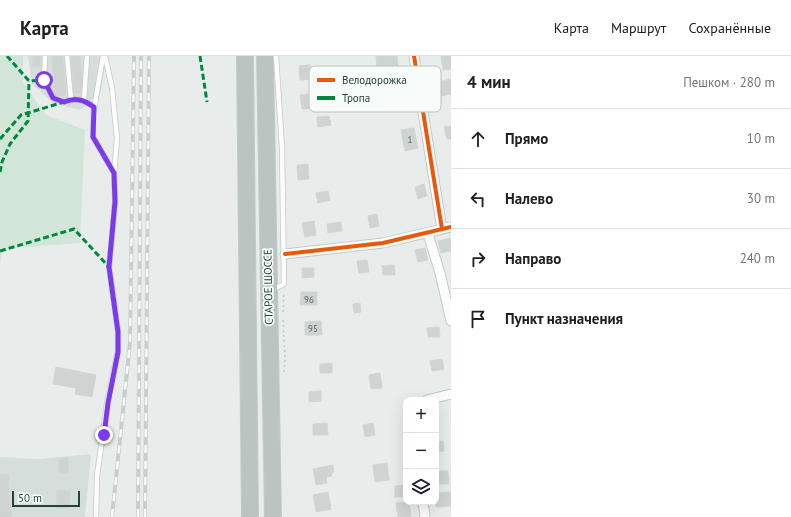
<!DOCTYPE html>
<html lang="ru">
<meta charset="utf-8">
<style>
:root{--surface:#fff;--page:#f6f6f6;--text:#202124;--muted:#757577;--line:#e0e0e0}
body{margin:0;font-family:"PT Sans",sans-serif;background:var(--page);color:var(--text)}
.controls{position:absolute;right:12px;bottom:12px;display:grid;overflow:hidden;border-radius:8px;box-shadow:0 4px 16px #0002}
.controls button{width:36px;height:36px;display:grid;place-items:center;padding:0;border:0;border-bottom:1px solid var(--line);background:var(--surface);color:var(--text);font:20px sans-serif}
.scale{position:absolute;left:12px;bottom:10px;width:68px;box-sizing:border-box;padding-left:4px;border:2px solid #24423a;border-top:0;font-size:11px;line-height:14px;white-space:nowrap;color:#24423a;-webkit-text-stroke:3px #f7fbf9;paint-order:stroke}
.stop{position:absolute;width:12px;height:12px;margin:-9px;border:3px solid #7c3aed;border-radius:50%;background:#fff}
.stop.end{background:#7c3aed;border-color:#fff;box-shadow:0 1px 4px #0008}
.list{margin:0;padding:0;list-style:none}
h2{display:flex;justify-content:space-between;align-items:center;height:52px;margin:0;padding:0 16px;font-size:17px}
h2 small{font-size:13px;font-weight:400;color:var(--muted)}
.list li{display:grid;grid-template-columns:26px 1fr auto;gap:12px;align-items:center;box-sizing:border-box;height:60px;padding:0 16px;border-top:1px solid var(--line)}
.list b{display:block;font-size:15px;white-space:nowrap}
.list em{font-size:13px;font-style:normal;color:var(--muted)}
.icon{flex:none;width:22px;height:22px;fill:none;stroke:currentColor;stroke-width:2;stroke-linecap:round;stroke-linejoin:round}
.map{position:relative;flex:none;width:451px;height:461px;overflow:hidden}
header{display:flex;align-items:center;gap:24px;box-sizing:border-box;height:56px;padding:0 20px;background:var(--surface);border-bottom:1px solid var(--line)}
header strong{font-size:19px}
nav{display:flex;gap:22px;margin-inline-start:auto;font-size:14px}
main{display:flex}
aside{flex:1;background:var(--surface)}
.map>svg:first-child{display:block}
.built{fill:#d6dedb}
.green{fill:#d1e6d8}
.building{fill:#cfd4d2;stroke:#d1d6d4}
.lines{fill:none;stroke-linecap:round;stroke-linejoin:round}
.lane-casing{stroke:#c5cac8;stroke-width:6}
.street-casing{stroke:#c5cac8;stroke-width:11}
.highway-casing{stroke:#c3ccc9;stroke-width:18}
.path{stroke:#c3ccca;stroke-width:1.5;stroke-dasharray:2 3;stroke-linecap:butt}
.lane{stroke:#fcfcfc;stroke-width:4.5}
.street{stroke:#fcfcfc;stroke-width:9}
.highway{stroke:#bcc4c2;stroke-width:16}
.rail-casing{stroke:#c9cdcc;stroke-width:4}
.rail{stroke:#f7fbf9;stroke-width:2.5;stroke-dasharray:8;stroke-linecap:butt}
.quiet{stroke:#00873e;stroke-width:3;stroke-dasharray:6 3;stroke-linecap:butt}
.cycleway-casing{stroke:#f7fbf9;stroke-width:6}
.cycleway{stroke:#e8590c;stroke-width:4}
.route{stroke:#7c3aed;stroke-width:5}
.labels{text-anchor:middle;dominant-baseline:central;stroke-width:3.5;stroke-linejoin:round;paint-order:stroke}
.number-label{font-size:9px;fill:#506761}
.street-label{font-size:11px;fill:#24423a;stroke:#f7fbf9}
.key{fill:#f7fbf9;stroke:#b8c4c0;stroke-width:1}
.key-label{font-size:11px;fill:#24423a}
</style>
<header>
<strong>Карта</strong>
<nav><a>Карта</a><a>Маршрут</a><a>Сохранённые</a></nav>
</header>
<main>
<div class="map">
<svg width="451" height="461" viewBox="0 0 451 461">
<rect width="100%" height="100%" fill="#e8edeb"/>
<path class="built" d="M 28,0 L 107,0 L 101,35 L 80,54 L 54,48 L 32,28 Z
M 91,398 L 85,461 L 0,461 L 0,401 L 39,403 Z"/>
<path class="green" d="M 0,0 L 23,0 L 23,26 L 46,59 L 85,74 L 80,187 L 2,193 L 0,211 Z"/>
<path class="building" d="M 32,0 L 41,0 L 41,10 L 33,10 Z
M 52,0 L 63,0 L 66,39 L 55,40 Z
M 71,0 L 80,0 L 83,36 L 74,37 Z
M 376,0 L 397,0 L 398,10 L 377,12 Z
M 441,0 L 451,0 L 451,13 L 443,14 Z
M 310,9 L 312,23 L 300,24 L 299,10 Z
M 451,23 L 451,38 L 441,40 L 438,26 Z
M 315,37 L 316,52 L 302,53 L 300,39 Z
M 329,60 L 331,69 L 318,71 L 317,61 Z
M 451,70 L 451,83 L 447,83 L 444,71 Z
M 414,72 L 418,92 L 405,95 L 401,74 Z
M 308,108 L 309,123 L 298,124 L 297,109 Z
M 424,128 L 427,140 L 418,143 L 415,131 Z
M 328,135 L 330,144 L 318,147 L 316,137 Z
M 377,158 L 379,170 L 370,172 L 368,160 Z
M 314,165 L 316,179 L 305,181 L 302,167 Z
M 341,166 L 342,175 L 328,177 L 327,168 Z
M 450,182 L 451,195 L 441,197 L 438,185 Z
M 425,192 L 428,204 L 418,206 L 415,194 Z
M 367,204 L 369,216 L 359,217 L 357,205 Z
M 394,209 L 395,219 L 383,219 L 382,210 Z
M 302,212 L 314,212 L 314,221 L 302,222 Z
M 301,236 L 317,236 L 317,249 L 300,249 Z
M 360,247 L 361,256 L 354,257 L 353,248 Z
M 321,265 L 322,279 L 305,279 L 305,266 Z
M 439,271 L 440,281 L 428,281 L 427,272 Z
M 442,303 L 444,313 L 432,315 L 430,305 Z
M 332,307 L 332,317 L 320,317 L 320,308 Z
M 56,311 L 96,319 L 92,341 L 75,338 L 76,332 L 53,328 Z
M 380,317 L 382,332 L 371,333 L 369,319 Z
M 321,335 L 321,345 L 309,346 L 309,336 Z
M 327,367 L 328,379 L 313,379 L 313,368 Z
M 373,367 L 375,379 L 365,381 L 363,369 Z
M 443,385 L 444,395 L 436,396 L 436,386 Z
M 59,402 L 68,402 L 69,417 L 59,417 Z
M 387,407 L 389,424 L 375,426 L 373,409 Z
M 333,409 L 334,416 L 331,417 L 332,420 L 326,421 L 327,427 L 316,429 L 313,413 Z
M 436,415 L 448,415 L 449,428 L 436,428 Z
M 8,418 L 11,461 L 0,461 L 0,419 Z
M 406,429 L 406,441 L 395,441 L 395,430 Z
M 57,434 L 70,435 L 69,452 L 56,452 Z
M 328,436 L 331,453 L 316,456 L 313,439 Z
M 451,436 L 451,450 L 436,451 L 436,437 Z
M 409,446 L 411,461 L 398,461 L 396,447 Z"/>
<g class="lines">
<g class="lane-casing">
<path id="lane" d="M 45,0 L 44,24 L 53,42 L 64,46 L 71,43
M 67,0 L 71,43 L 84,44 L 94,51
M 105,0 L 112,32 L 117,83 L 114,117
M 84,44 L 87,0
M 272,234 L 284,228 L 282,91 L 276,0
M 96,461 L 97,420 L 107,347 L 118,295 L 118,276 L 109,211 L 115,146 L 114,117 L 93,81 L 93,59 L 103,0"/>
</g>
<g class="street-casing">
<path id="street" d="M 414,0 L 442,173
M 428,178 L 440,217 L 451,265
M 285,198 L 383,187 L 451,171
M 427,344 L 451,338
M 423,446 L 425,461"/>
</g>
<g class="highway-casing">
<path id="highway" d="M 245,0 L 250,461
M 265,0 L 273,461"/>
</g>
<path class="path" d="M 283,256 L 284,236
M 283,264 L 285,304 L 284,318"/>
<use href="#lane" class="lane"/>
<use href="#street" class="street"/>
<use href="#highway" class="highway"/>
<g class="rail-casing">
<path id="rail" d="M 112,461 L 130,286 L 134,0
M 138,461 L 141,0
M 145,461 L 149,0"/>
</g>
<use href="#rail" class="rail"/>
<path class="quiet" d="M 7,0 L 29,25 L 44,24
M 200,0 L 207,46
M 0,83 L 21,59 L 64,46
M 0,116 L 2,106 L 10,88 L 28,65 L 29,25
M 0,195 L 74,173 L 109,211"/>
<g class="cycleway-casing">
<path id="cycleway" d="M 414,0 L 442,173
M 285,198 L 383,187 L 451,171"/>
</g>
<use href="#cycleway" class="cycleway"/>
</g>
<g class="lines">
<path class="route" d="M 44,24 L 53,42 L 64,46 C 76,41 84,44 94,51 L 93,81 L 114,117 L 115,146 L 109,211 L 118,276 L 118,296 L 108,347 L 104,379"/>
</g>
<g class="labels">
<g class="number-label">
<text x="410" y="83">1</text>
<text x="309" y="243">96</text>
<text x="313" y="272">95</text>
</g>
<g class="street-label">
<text transform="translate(268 231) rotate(-91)">СТАРОЕ ШОССЕ</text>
</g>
</g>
<rect x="309" y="10" width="132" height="46" rx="6" class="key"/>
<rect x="317" y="22" width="18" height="4" fill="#e8590c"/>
<rect x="317" y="40" width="18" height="4" fill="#00873e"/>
<g class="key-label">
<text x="342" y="28">Велодорожка</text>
<text x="342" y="46">Тропа</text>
</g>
</svg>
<div class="controls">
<button>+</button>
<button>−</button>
<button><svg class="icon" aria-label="layers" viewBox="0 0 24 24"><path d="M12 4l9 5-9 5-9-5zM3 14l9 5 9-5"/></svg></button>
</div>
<div class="scale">50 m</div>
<div class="stop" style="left:44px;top:24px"></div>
<div class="stop end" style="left:104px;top:379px"></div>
</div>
<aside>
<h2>4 мин<small>Пешком · 280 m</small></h2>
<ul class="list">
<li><svg class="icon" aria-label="ahead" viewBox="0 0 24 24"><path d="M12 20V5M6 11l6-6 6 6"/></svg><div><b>Прямо</b></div><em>10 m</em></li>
<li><svg class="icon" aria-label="left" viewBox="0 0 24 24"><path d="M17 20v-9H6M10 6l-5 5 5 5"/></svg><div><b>Налево</b></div><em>30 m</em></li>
<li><svg class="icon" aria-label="right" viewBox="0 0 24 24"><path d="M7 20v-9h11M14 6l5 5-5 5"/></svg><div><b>Направо</b></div><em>240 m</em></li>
<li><svg class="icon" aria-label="arrive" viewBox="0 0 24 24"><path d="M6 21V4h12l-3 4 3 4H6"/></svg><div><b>Пункт назначения</b></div></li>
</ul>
</aside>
</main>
